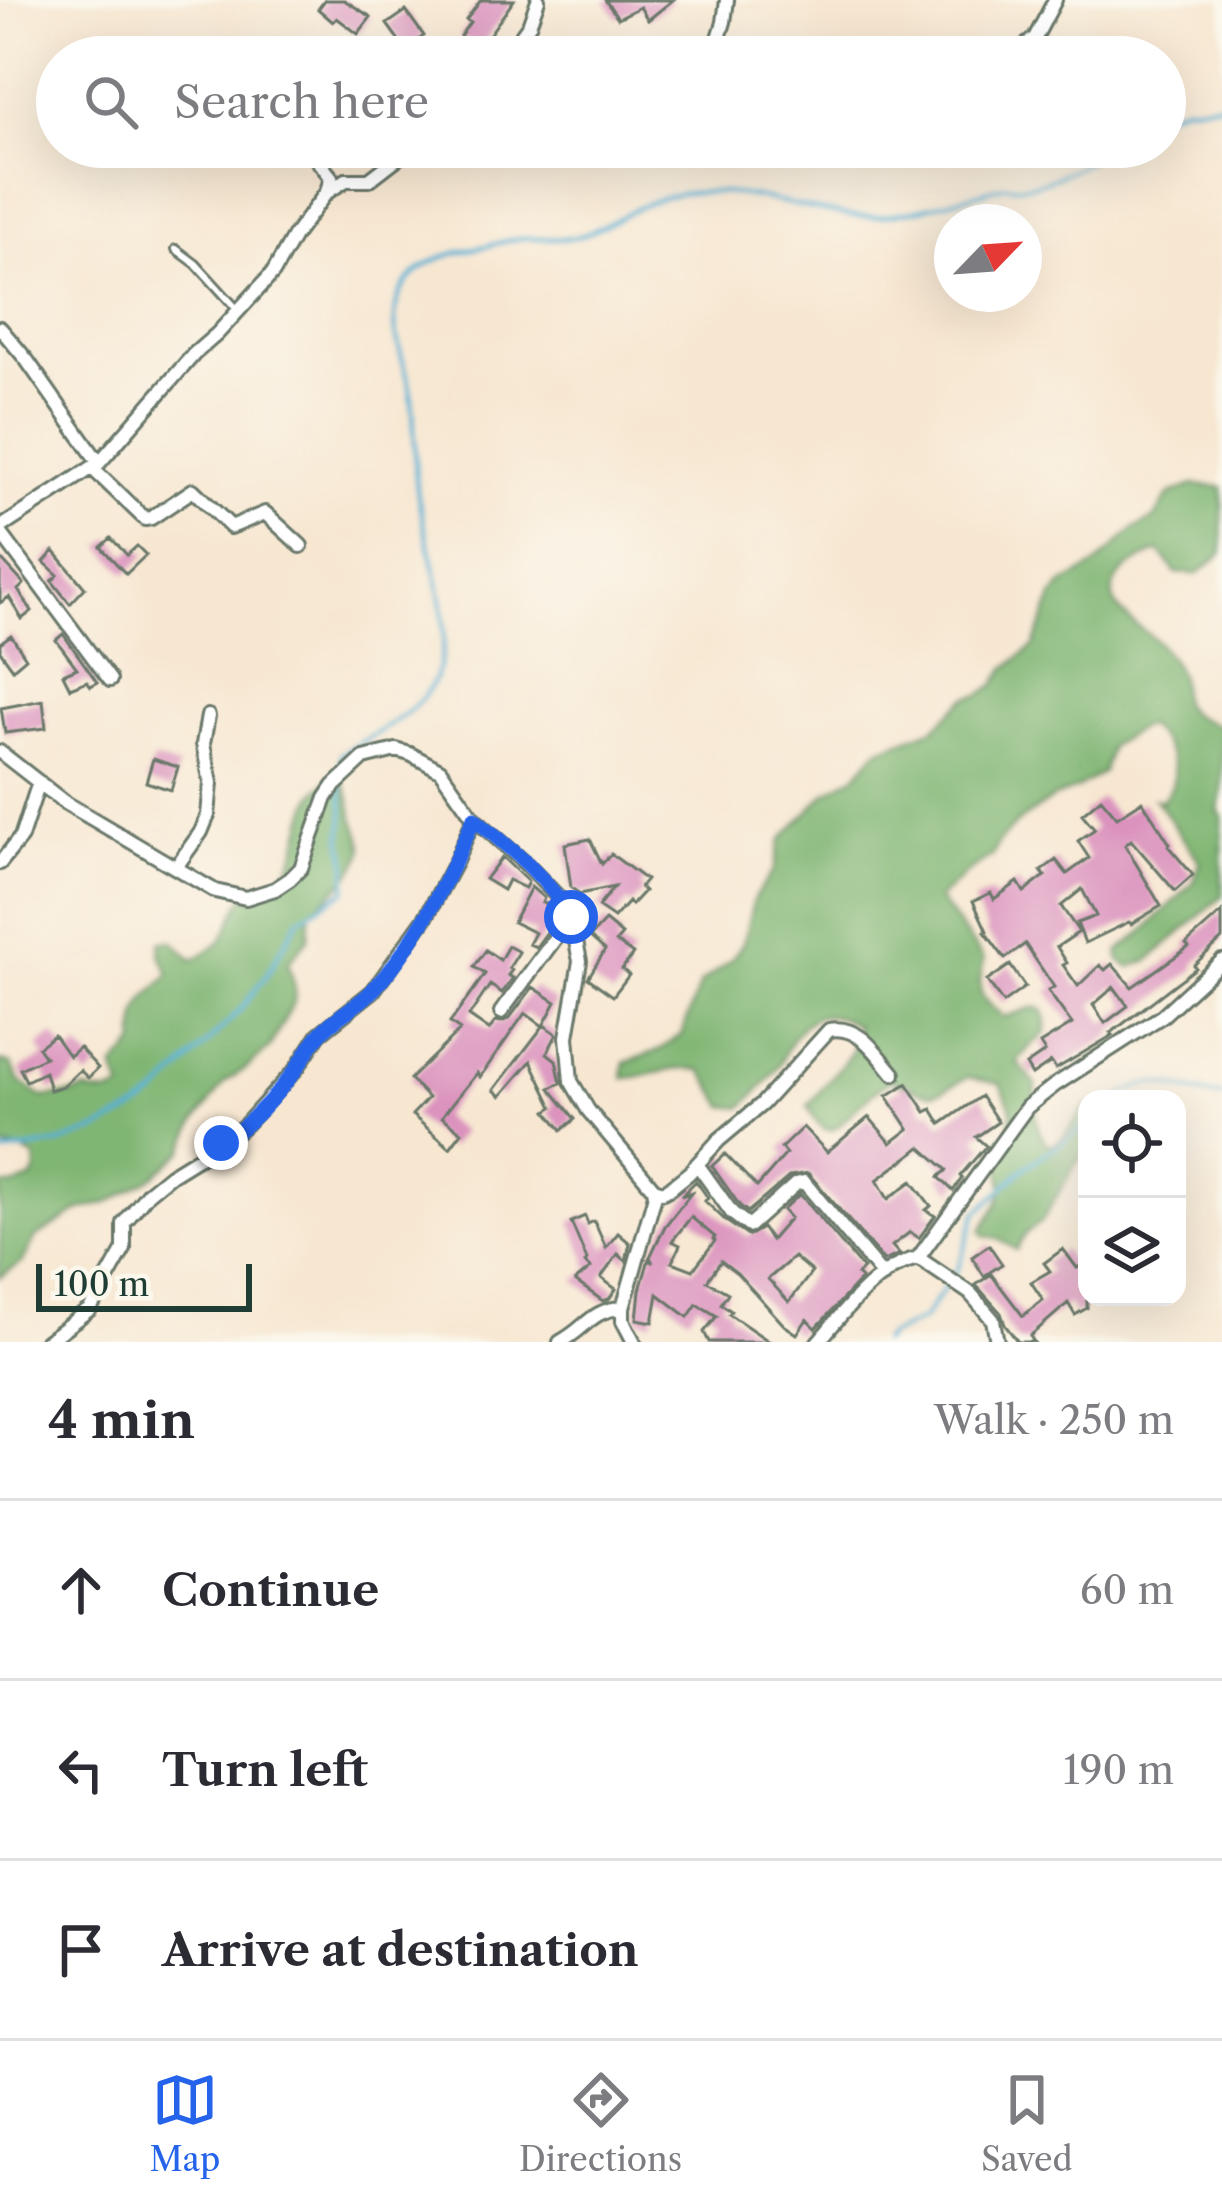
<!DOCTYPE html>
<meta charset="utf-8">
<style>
:root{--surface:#fff;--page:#f2f2f3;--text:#2b2b33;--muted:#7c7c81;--line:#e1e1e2;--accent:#2563eb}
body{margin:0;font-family:"Libre Caslon Text",serif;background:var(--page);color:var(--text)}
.controls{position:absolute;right:36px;bottom:36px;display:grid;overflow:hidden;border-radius:24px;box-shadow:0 12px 48px #0002}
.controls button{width:108px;height:108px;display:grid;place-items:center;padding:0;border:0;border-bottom:3px solid var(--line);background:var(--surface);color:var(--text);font:60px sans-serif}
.compass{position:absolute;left:934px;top:204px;width:108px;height:108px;border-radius:50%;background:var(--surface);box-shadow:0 12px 48px #0002;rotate:65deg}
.scale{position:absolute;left:36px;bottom:30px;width:216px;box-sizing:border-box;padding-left:12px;border:6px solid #1f3d34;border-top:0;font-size:33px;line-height:42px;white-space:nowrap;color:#1f3d34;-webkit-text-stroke:9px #fbf7ec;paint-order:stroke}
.stop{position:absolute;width:36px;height:36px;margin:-27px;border:9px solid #2563eb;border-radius:50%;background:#fff}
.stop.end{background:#2563eb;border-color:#fff;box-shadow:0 3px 12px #0008}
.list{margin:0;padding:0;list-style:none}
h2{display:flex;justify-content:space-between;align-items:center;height:156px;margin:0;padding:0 48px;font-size:51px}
h2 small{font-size:39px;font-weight:400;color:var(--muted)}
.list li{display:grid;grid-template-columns:78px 1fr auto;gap:36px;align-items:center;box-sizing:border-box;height:180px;padding:0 48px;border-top:3px solid var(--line)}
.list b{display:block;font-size:45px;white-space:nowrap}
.list em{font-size:39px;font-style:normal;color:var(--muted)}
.icon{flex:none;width:66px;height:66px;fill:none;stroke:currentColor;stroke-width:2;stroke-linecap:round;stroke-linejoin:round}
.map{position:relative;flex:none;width:1222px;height:1342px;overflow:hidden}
.search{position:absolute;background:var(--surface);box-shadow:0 12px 48px #0002;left:36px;right:36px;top:36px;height:132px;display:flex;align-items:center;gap:30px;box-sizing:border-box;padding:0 42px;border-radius:66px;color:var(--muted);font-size:45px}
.sheet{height:696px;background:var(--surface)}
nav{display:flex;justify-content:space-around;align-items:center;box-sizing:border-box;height:168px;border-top:3px solid var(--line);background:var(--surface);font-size:33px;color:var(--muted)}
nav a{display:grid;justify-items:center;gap:6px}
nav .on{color:var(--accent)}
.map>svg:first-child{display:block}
.forest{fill:#80b673;stroke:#507a54;stroke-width:3}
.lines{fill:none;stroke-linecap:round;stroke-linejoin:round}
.stream{stroke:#57b0d4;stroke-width:4.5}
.building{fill:#db93be;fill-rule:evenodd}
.lane-casing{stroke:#6b786b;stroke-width:12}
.street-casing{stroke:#6b786b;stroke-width:18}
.lane{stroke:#fff;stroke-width:6}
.street{stroke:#fff;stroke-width:12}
.route{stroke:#2563eb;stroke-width:15}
</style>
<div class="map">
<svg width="1222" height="1342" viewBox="0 0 1222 1342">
<rect width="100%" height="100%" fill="#fbf7ec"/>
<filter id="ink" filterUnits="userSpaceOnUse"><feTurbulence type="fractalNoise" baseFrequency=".00833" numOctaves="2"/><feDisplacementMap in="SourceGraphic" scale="24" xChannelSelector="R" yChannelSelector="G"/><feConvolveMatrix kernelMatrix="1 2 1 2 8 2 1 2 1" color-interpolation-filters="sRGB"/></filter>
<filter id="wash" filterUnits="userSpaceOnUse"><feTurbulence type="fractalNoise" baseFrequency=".004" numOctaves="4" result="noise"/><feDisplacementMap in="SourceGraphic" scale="48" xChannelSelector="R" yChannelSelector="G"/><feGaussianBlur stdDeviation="2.7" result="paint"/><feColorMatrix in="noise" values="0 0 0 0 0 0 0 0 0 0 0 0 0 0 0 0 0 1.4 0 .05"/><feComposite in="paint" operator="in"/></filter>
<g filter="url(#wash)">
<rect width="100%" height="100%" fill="#f7e7d1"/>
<path class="forest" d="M 1193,485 L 1222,487 L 1222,554 L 1197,574 L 1176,573 L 1159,551 C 1141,559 1115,570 1113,592 C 1110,612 1147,630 1160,645 C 1167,654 1177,666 1180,677 C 1183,691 1176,700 1188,711 C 1197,720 1211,722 1222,727 L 1222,792 L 1218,810 L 1222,817 L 1222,897 L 1148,961 L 1129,967 L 1119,959 L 1119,951 L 1142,933 L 1194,882 L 1200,862 L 1155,799 L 1161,801 C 1187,779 1168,741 1145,725 L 1110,746 L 1103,772 L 1078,788 L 1053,798 L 1017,823 L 998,843 L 992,856 L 969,871 L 938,899 L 984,959 C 977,993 977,996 1004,1017 C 1027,1012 1049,992 1046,1033 L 1030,1046 L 1017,1062 L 1036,1085 C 1035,1109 1032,1127 1049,1146 C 1069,1139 1073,1120 1087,1106 L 1087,1152 L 1075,1165 L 1042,1221 L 1026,1233 L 1016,1250 L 998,1239 L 985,1236 L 981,1231 L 999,1202 L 1003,1187 L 1000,1167 L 1007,1148 L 1012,1111 L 1001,1084 L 967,1077 C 928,1101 932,1095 890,1079 C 880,1088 868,1096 858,1106 C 838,1125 829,1149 808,1106 L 852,1052 L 857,1026 C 825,1006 805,1015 788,1047 C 783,1055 781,1065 775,1072 C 765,1085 753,1096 742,1108 L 725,1106 L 702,1070 C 677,1064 651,1077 624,1078 L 623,1070 L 625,1063 L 660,1050 L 681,1035 L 700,984 L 731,960 L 743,943 L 754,898 L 774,870 L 781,840 L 826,793 L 856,775 L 878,750 L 934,728 L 966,698 L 980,695 L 994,686 L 1006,668 L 1034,646 L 1054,595 L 1063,585 L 1096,565 L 1133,530 L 1154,519 L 1169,495 Z
M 339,776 C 347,786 350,797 352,810 C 354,822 362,834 363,847 C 364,868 325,899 310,913 L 309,937 L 288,963 L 295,988 L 294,1001 L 270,1047 L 248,1067 L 226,1081 L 195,1123 L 184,1150 L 153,1177 L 110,1202 L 80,1210 L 35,1238 L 23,1262 L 0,1277 L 0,1186 L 13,1186 L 32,1179 L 36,1171 L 35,1157 L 21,1150 L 0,1147 L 0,1061 L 11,1064 L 20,1082 L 43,1098 L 72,1094 L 85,1090 C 97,1094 111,1096 122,1089 L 114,1068 L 136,1044 C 136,999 142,1004 170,974 L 160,954 L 161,942 L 173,941 L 193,960 C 200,955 211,951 217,945 C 233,930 233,902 253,890 C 265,883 278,883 286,871 C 308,841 296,790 339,776 Z"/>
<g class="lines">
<path class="stream" d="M 1165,113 L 1183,106 L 1222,103
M 339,775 L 341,754 C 364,740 390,727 410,710 C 475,657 428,561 418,496 C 412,460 417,422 410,387 C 403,356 385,321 402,290 C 421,258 454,253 487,246 C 499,243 511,239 523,238 C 541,236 560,242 577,237 C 614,225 646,196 686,193 C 744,187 799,210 856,216 C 894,221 969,195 1007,185 C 1034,193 1088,163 1110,147
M 1118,1099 C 1155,1068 1181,1095 1222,1096
M 0,1154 L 60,1143 L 97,1130 L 136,1110 L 158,1094 L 241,1009 L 266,976 L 299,919 L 346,890 L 347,860 L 342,838 L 344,815 L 341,786
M 882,1342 L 888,1336 L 923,1319 L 958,1268 L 976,1214 L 1024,1168 L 1087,1126"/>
</g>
<g id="blocks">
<path class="building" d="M 325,0 L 344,0 L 371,17 L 358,34 L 337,18 L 333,22 L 318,9 Z
M 481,0 L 514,0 L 479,49 L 460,36 L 470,22 L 466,20 Z
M 605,0 L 673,0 L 648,20 L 640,7 L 618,18 Z
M 406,11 L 424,36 L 405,49 L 387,24 Z
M 111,538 L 127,555 L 137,546 L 146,555 L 126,574 L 101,547 Z
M 54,551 L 85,588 L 70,604 L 52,581 L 58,575 L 44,562 Z
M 0,558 L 24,584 L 18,590 L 32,611 L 22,619 L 9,597 L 0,603 Z
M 63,634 L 97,682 L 91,686 L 87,681 L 70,688 L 63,674 L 77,668 L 56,640 Z
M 11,635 L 26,658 L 13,669 L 0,651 L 0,643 Z
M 43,700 L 46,728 L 5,733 L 1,708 Z
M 153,759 L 178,767 L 171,790 L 146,782 Z
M 1101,798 L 1117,817 L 1142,801 L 1170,844 L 1168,846 L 1193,875 L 1175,891 L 1131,840 L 1125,845 L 1161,906 L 1131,924 L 1129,922 L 1085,943 L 1077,923 L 1096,916 L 1082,889 L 1061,906 L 1079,932 L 1057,947 L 1067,963 L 1063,965 L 1078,986 L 1100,965 L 1105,970 L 1112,964 L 1132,987 L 1189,947 L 1186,944 L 1222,912 L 1222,939 L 1194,965 L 1196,968 L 1111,1033 L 1113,1035 L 1056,1069 L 1051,1062 L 1032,1075 L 1026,1065 L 1045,1052 L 1040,1044 L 1072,1024 L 1048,991 L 1054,987 L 1025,944 L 1005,959 L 985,932 L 987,931 L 973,901 L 991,893 L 994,899 L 1018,882 L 1024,892 L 1045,876 L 1041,871 L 1056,860 L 1067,874 L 1089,858 L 1078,841 L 1095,829 L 1082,814 ZM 1114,987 L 1128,1006 L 1105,1023 L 1093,1005 Z
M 590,839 L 602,864 L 611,854 L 646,880 L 640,887 L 644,891 L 631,905 L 628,902 L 614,918 L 598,907 L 614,887 L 580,894 L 571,888 L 565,844 Z
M 502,857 L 528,882 L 525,888 L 508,880 L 503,890 L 485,879 Z
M 531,887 L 544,898 L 542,903 L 551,905 L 555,911 L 553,924 L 536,947 L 529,944 L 535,933 L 513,922 Z
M 605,921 L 622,935 L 616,942 L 633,954 L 622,969 L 629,975 L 613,996 L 588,978 L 605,950 L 590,937 Z
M 508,946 L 519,952 L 509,968 L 512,970 L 508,975 L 513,978 L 502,993 L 490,985 L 469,1016 L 489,1030 L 496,1021 L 501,1022 L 509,1019 L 533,987 L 556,1002 L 543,1026 L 525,1013 L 480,1077 L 477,1073 L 444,1114 L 442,1117 L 462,1132 L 450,1148 L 412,1115 L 428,1098 L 410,1079 L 460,1030 L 450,1023 L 485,974 L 474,967 L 486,950 L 500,960 Z
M 1010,965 L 1025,987 L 1003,1003 L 987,981 Z
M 544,1025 L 557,1034 L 547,1053 L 556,1060 L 561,1083 L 550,1088 L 575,1119 L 562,1130 L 547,1111 L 553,1107 L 531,1061 L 501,1096 L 494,1090 Z
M 54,1035 L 69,1056 L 79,1047 L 98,1068 L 88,1078 L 80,1070 L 63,1086 L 50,1090 L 45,1072 L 26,1081 L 20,1069 L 45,1057 L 38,1047 Z
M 907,1083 L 926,1112 L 932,1109 L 941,1124 L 981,1096 L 998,1122 L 976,1137 L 986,1146 L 960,1176 L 962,1178 L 953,1191 L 939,1177 L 947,1170 L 921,1147 L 877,1180 L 888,1199 L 912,1181 L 931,1206 L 926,1210 L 935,1216 L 919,1238 L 910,1232 L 892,1246 L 899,1254 L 884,1261 L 808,1173 L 790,1176 L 748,1212 L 740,1206 L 712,1166 L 725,1154 L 757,1187 L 786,1154 L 781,1148 L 803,1127 L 827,1152 L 869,1117 L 891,1143 L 909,1129 L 887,1096 Z
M 696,1181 L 708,1198 L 705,1201 L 726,1221 L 748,1236 L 762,1228 L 771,1240 L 790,1218 L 783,1210 L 800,1194 L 863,1269 L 857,1275 L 861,1279 L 816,1328 L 807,1319 L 797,1334 L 784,1325 L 737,1273 L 721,1261 L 707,1281 L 728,1293 L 721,1304 L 731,1311 L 729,1314 L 770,1342 L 709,1342 L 704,1332 L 717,1316 L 697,1304 L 688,1317 L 658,1294 L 653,1322 L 637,1319 L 640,1290 L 649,1259 L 653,1263 L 650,1257 L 665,1226 L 692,1192 L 681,1196 ZM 691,1217 L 715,1237 L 713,1239 L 715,1241 L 693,1270 L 672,1262 L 680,1245 L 672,1241 ZM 794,1257 L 812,1272 L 789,1302 L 768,1279 Z
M 585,1216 L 588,1224 L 594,1221 L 606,1248 L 618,1233 L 630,1243 L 626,1261 L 618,1254 L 601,1278 L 616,1289 L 609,1299 L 603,1301 L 575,1281 L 591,1268 L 585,1263 L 587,1260 L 571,1222 Z
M 989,1245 L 1002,1264 L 984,1276 L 972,1257 Z
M 1063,1249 L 1077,1268 L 1087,1262 L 1087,1308 L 1075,1315 L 1068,1303 L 1030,1336 L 1034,1342 L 1018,1342 L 1005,1325 L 1001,1313 L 976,1285 L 991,1274 L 1023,1316 L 1043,1300 L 1031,1282 L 1050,1271 L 1044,1263 Z"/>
</g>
</g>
<g filter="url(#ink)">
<use href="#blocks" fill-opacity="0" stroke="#6b786b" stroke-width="3"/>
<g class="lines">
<g class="lane-casing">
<path id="lane" d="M 176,249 L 196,264 L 236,308"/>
</g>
<g class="street-casing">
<path id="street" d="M 506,57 L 529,25 L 538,0
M 713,57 L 724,22 L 727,0
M 968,57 L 979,57
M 1011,57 L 1035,38 L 1055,0
M 310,151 L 331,177 L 327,192
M 0,328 L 26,359 L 99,463
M 93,469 L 145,519 L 151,518 L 193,490 L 231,527 L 265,513 L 301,546
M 0,528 L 99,463 L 194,354 L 217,334 L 273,273 L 294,236 L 326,193 L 346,180 L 369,180 L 412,147
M 0,532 L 110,680
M 0,752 L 64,802 L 215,891 L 246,898 L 275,889 L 290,879 L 301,868 L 326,798 L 334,786 L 364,758 L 396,750 L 410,754 L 440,770 L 474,818 L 526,864 L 561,900 L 571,917 L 580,961 L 567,1037 L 571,1081 L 588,1110 L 654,1189 L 655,1195 L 623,1308 L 623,1321 L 634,1342
M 0,863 L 21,837 L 39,782
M 176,867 L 201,832 L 208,815 L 211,783 L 203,744 L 208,716
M 501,1012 L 571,917
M 697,1164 L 732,1213 L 749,1226 L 796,1184 L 804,1182 L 883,1276
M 654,1189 L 663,1192 L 669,1189 L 689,1173 L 719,1140 L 762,1104 L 829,1030 C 859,1024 876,1053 894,1074
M 918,1258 L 970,1293 L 993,1320 L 997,1342
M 46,1342 L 90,1309 L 124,1249 L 124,1223 L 148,1193 L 170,1175 L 230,1138 L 246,1124 L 297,1068 L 319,1034 L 373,991 L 426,917 L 456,861 L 474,818
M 560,1342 C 586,1329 591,1309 623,1308
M 818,1342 C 845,1311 876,1268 918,1258 L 1027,1107 L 1055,1085 L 1162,1016 L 1222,961"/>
</g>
<use href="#lane" class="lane"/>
<use href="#street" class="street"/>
</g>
</g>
<g class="lines" filter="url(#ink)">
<path class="route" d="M 221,1143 C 249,1126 274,1098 294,1072 C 303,1060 310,1045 320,1034 C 334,1017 355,1008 370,993 C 417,944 448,879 474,818 C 509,847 547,877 571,917"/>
</g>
</svg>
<div class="controls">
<button><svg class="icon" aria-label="locate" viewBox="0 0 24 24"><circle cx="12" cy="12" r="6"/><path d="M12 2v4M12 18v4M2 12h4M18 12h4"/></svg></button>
<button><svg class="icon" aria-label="layers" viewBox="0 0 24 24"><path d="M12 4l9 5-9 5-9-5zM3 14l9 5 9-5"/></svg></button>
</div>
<svg class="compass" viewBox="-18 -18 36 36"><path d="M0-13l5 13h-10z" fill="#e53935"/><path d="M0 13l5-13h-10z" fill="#7c7c81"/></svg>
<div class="scale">100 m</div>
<div class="stop" style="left:571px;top:917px"></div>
<div class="stop end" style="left:221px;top:1143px"></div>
<div class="search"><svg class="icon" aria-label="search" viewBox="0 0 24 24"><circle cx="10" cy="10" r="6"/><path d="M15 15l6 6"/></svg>Search here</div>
</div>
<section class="sheet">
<h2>4 min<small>Walk · 250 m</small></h2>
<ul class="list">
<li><svg class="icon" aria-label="ahead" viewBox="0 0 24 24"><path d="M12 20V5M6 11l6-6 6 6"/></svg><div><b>Continue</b></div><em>60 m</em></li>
<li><svg class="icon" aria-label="left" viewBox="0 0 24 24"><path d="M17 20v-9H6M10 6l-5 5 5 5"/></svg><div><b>Turn left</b></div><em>190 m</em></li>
<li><svg class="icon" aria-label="arrive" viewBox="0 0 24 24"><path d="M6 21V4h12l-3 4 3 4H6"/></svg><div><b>Arrive at destination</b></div></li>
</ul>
</section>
<nav>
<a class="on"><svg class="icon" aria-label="map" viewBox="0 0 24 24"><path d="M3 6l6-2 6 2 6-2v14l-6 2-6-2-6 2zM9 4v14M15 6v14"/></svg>Map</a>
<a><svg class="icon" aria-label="directions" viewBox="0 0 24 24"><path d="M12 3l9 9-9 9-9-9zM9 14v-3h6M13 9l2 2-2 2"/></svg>Directions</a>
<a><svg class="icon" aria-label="saved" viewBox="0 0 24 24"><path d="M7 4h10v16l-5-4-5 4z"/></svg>Saved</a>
</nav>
